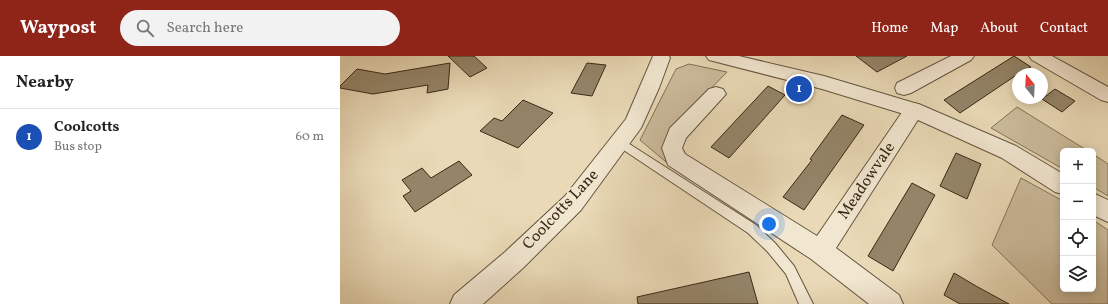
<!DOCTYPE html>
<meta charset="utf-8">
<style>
:root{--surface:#fff;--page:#f2f2f2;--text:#222;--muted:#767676;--line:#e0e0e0;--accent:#8f2418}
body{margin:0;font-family:Vollkorn,serif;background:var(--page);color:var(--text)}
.controls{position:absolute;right:12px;bottom:12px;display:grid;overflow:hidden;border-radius:6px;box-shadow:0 2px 10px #0003}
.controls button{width:36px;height:36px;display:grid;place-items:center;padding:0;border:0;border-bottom:1px solid var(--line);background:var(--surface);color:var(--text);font:20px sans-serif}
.compass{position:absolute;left:672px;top:12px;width:36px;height:36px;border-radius:50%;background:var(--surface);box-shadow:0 2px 10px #0003;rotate:342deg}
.you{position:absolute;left:429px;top:168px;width:14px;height:14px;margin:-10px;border:3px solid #fff;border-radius:50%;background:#1a73e8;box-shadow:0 0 0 6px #1a73e833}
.badge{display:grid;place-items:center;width:26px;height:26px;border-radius:50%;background:var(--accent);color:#fff;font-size:13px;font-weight:700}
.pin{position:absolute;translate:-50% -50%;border:2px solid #fff;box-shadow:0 1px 4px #0006}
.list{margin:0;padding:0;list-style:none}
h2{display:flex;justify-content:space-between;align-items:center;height:52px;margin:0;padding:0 16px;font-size:17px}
h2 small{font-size:13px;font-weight:400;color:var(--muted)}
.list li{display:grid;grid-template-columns:26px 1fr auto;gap:12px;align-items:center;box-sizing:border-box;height:56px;padding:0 16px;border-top:1px solid var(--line)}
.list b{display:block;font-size:15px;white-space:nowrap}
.list p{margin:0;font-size:13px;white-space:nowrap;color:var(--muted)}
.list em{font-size:13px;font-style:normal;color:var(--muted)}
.icon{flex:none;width:22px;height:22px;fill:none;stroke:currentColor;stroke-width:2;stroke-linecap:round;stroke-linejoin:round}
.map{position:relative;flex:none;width:768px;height:248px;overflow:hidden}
header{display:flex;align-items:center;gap:24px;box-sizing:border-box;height:56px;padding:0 20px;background:var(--accent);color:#fff}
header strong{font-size:19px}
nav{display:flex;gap:22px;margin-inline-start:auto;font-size:14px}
.search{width:280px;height:36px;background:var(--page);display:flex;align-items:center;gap:10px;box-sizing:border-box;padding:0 14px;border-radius:22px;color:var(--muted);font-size:15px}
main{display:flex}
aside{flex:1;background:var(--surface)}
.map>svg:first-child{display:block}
.green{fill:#cbbb9b;stroke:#817258}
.building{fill:#948569;stroke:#372916}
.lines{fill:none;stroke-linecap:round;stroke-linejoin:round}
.service-casing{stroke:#64553e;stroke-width:2}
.minor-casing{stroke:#64553e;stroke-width:2}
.tertiary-casing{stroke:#64553e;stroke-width:2}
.service{fill:#f1e6d0;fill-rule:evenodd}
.minor{fill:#f1e6d0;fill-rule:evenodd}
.tertiary{fill:#f1e6d0;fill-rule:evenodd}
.labels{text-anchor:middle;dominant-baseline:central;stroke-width:3.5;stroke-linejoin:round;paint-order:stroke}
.street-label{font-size:16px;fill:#372916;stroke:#f1e6d0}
</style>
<header>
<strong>Waypost</strong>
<div class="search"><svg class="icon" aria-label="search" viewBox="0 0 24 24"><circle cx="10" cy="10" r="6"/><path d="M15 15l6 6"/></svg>Search here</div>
<nav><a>Home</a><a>Map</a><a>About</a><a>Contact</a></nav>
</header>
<main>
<aside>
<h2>Nearby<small></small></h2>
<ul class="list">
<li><span class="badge" style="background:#1a4fb4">1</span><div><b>Coolcotts</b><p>Bus stop</p></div><em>60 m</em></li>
</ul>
</aside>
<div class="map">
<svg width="768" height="248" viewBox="0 0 768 248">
<rect width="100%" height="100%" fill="#e9d9b6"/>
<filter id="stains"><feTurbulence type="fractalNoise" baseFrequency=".005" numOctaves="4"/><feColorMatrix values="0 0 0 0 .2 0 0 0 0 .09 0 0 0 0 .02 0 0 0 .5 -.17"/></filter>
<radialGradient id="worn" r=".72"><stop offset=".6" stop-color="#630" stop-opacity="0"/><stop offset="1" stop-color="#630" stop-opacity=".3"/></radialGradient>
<path class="green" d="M 349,8 L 387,16 L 329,76 L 324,94 L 326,106 L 300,84 L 336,13 Z
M 677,51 L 748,95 L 723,95 L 723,113 L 651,72 Z
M 753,98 L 768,108 L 768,140 L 753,131 Z
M 681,122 L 723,145 L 723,233 L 753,233 L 753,164 L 768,174 L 768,248 L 712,248 L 652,189 Z"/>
<path class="building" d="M 108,0 L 134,0 L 147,12 L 130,21 Z
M 516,0 L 567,0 L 537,16 Z
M 674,0 L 691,11 L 678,18 L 620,57 L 604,44 Z
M 110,7 L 108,33 L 87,37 L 88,29 L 33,38 L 0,32 L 0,30 L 17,13 L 45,18 Z
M 247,7 L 266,9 L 252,40 L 231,37 Z
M 428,30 L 445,39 L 389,102 L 371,91 Z
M 715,33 L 735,45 L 722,56 L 702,43 Z
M 183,44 L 213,57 L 178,92 L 140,75 L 154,62 L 162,65 Z
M 502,59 L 524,69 L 464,154 L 443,141 L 472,104 L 470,103 Z
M 616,97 L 641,108 L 627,143 L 600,130 Z
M 119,105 L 132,119 L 75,156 L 63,140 L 71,135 L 62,124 L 82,112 L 91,122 Z
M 572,127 L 595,139 L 553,215 L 528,200 Z
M 409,216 L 418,248 L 298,248 L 297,241 Z
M 614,217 L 636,230 L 669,248 L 620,248 L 604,239 Z"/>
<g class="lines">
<g class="service-casing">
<path id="service" d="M 280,82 L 416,169 L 435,187 L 454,210 L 473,248 L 459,248 L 446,218 L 427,195 L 408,177 L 276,89 L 275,86 L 276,83 Z"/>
</g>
<g class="minor-casing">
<path id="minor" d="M 611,0 L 634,0 L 631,4 L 571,37 L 564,39 L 557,37 L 555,32 L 557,27 Z
M 689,0 L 712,0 L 768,31 L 768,46 L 761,44 L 692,4 Z
M 376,31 L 383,33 L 386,38 L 346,82 L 342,92 L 345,98 L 477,180 L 567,49 L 574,47 L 581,49 L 584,54 L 581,59 L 496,192 L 559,239 L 563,248 L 529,248 L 471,203 L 328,109 L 322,92 L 330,72 L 369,33 Z"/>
</g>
<g class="tertiary-casing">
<path id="tertiary" d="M 313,0 L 329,0 L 330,2 L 319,32 L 301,72 L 241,154 L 183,212 L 143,248 L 110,248 L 114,239 L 165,196 L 225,140 L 286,63 Z
M 366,0 L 399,0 L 484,20 L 581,49 L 676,90 L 723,118 L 723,138 L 715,136 L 662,102 L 567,59 L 482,33 L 369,4 Z
M 753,137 L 768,144 L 768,166 L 753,159 Z"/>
</g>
<use href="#service" class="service"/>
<use href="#minor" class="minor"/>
<use href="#tertiary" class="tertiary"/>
</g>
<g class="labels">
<g class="street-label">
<text transform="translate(527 125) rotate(-56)">Meadowvale</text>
<text transform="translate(221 154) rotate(-47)">Coolcotts Lane</text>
</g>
</g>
<rect width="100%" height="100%" filter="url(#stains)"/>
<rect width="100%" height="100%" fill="url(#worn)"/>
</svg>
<div class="controls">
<button>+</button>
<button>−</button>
<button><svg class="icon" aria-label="locate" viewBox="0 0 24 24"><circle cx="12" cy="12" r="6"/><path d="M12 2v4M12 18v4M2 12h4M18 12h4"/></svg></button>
<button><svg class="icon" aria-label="layers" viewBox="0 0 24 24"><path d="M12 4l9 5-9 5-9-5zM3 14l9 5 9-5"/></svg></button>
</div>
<svg class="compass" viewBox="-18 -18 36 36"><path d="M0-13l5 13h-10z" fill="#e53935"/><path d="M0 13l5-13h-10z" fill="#767676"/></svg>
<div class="you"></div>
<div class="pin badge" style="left:459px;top:33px;background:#1a4fb4">1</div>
</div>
</main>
